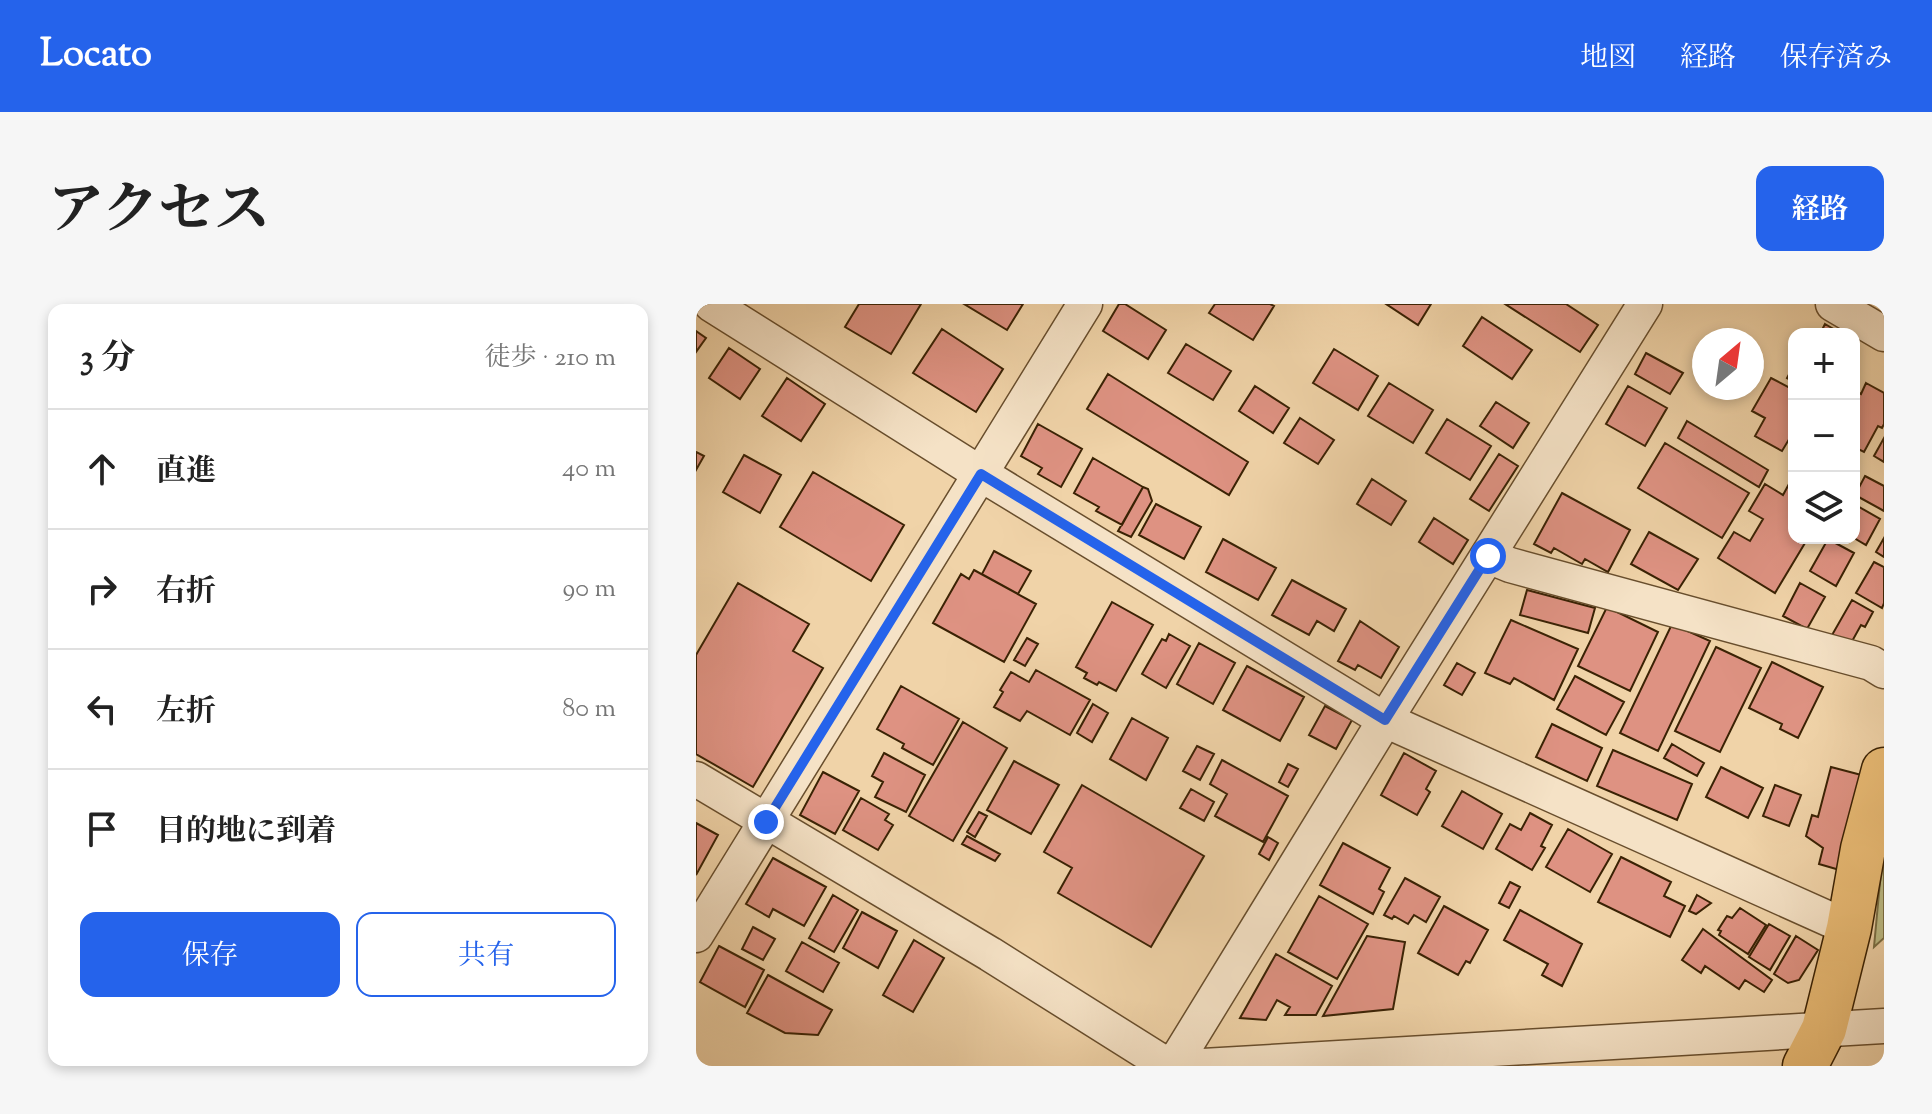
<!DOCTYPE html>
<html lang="ja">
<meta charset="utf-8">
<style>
:root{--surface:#fff;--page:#f6f6f6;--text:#222;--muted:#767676;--line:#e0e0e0;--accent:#2563eb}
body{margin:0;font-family:"Sorts Mill Goudy","Noto Serif JP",serif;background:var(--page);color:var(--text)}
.controls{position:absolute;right:24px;top:24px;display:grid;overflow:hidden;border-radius:16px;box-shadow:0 4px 12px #0003}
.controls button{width:72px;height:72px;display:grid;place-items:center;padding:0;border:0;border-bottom:2px solid var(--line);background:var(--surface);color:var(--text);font:40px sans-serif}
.compass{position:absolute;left:996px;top:24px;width:72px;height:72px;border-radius:50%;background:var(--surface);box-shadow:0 4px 12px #0003;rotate:29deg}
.stop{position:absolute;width:24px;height:24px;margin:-18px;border:6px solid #2563eb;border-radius:50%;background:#fff}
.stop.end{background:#2563eb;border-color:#fff;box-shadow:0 2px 8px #0008}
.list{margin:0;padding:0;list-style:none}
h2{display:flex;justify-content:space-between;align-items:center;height:104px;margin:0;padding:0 32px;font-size:34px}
h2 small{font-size:26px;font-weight:400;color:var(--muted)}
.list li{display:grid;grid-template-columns:52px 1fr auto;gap:24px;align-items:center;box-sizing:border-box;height:120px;padding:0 32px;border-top:2px solid var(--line)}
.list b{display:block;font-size:30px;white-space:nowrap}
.list em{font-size:26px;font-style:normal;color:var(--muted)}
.actions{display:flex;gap:16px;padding:24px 32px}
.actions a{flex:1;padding:18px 0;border:2px solid var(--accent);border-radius:16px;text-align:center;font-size:28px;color:var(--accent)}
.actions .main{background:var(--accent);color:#fff}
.icon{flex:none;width:44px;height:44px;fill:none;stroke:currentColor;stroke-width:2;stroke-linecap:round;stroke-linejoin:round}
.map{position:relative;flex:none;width:1188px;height:762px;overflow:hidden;border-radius:16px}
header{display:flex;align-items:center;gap:48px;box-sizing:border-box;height:112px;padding:0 40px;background:var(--accent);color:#fff}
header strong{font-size:38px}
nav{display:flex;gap:44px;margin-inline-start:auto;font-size:28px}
.intro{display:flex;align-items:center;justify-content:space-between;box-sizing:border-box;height:192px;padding:0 48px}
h1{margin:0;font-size:56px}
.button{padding:20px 36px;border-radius:16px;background:var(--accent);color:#fff;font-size:28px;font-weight:700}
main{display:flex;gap:48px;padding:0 48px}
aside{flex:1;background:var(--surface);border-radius:16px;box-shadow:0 4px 12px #0003}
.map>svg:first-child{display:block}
.green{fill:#bcbc86;stroke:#7b6f45;stroke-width:2}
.building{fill:#de9282;stroke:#3a2204;stroke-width:2}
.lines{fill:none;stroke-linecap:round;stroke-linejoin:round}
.minor-casing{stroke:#684e2d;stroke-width:37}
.major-casing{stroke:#3a2204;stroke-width:47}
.minor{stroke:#f5e2c6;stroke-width:34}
.major{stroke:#e8ba74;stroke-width:44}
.route{stroke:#2563eb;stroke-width:10}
</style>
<header>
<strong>Locato</strong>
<nav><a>地図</a><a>経路</a><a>保存済み</a></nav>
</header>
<div class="intro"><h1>アクセス</h1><a class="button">経路</a></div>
<main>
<aside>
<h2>3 分<small>徒歩 · 210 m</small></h2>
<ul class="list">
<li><svg class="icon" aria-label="ahead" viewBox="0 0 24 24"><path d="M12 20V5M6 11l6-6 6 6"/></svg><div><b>直進</b></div><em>40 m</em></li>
<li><svg class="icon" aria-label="right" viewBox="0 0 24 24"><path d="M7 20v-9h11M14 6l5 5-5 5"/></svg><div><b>右折</b></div><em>90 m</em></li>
<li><svg class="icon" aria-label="left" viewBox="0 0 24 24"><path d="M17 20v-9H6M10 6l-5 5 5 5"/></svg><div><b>左折</b></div><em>80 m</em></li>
<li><svg class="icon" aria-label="arrive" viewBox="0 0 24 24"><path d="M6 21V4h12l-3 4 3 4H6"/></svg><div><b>目的地に到着</b></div></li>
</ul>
<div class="actions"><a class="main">保存</a><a>共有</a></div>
</aside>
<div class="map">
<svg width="1188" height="762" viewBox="0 0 1188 762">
<rect width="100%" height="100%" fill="#f0d3a8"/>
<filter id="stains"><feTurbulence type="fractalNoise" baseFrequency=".0025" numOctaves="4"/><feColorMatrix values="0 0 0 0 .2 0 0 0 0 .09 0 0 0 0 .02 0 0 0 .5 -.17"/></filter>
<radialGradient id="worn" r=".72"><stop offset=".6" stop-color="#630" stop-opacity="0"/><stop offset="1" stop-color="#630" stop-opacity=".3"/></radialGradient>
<path class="green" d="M 1188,535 L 1188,634 L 1178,643 Z"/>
<path class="building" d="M 163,0 L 225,0 L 195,50 L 149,23 Z
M 268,0 L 327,0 L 311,26 Z
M 423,0 L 429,0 L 470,26 L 452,55 L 407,27 Z
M 519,0 L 574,0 L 578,2 L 557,36 L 513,9 Z
M 690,0 L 735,0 L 722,21 Z
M 809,0 L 870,0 L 902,21 L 884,48 Z
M 786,13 L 836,46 L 816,75 L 767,42 Z
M 1129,20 L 1146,30 L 1124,30 Z
M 246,25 L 307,65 L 280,108 L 217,69 Z
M 0,27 L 10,34 L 0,48 Z
M 490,40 L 535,67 L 517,96 L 472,69 Z
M 33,44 L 64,65 L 44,95 L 13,74 Z
M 638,45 L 682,72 L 662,106 L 617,79 Z
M 950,49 L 987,69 L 974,90 L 939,70 Z
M 1098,61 L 1098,78 L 1091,74 Z
M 412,70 L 552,158 L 533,191 L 391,105 Z
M 91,74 L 129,100 L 105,137 L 66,112 Z
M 1075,74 L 1098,86 L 1098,127 L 1086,147 L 1059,132 L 1069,114 L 1056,107 Z
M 693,79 L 737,106 L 717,139 L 672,112 Z
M 1170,79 L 1188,89 L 1188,120 L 1186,124 L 1182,122 L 1168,148 L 1158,143 L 1158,86 L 1165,90 Z
M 559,82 L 593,104 L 577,129 L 543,107 Z
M 932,82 L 971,104 L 949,142 L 910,120 Z
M 800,98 L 833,119 L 817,144 L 784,122 Z
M 604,114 L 638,136 L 622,160 L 588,139 Z
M 751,115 L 795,142 L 774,176 L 730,149 Z
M 991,117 L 1072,166 L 1063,183 L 982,134 Z
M 342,120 L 386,145 L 365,183 L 342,170 L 346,164 L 325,152 Z
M 1188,134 L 1188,158 L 1178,152 Z
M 969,139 L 1053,189 L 1026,234 L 942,184 Z
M 0,148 L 8,152 L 0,166 Z
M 803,150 L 822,162 L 793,207 L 774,195 Z
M 48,151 L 85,171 L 64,209 L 27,188 Z
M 397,154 L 447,183 L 426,221 L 400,207 L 403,203 L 378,189 Z
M 117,168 L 208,221 L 175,277 L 84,223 Z
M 1169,172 L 1188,182 L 1188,207 L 1159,191 Z
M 676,175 L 710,197 L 695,221 L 661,200 Z
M 1069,180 L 1087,191 L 1093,180 L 1098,183 L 1098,234 L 1112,234 L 1079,289 L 1022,254 L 1038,228 L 1054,237 L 1067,215 L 1053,207 Z
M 447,183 L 452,185 L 456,197 L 435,233 L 422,227 Z
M 866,189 L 934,226 L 912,268 L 889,255 L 886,260 L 858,244 L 855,249 L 838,240 Z
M 460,200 L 505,223 L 488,255 L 443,231 Z
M 1158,200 L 1184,215 L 1170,241 L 1158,234 Z
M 738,214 L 772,236 L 757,260 L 723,238 Z
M 953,228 L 1002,255 L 982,286 L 935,260 Z
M 1188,234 L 1188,253 L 1180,248 Z
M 527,235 L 580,264 L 562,296 L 510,268 Z
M 1132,235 L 1158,249 L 1140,282 L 1114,267 Z
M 298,247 L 335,267 L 322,290 L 286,270 Z
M 1178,258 L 1188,263 L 1188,299 L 1186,304 L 1160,289 Z
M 278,266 L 340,300 L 308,358 L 237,319 L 265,270 L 273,275 Z
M 596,276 L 650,305 L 638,327 L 621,317 L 613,331 L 576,311 Z
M 42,279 L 113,320 L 97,347 L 127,364 L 57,483 L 0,450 L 0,351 Z
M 1104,279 L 1129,293 L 1111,325 L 1087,312 Z
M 831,286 L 899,304 L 892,329 L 824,311 Z
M 1156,296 L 1177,308 L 1169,323 L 1165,321 L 1154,341 L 1136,331 Z
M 416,298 L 457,321 L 420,387 L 403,378 L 401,381 L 388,374 L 391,369 L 380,363 Z
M 911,303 L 962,328 L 934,387 L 882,362 Z
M 815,316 L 882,345 L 858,396 L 818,374 L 814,380 L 789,369 Z
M 664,317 L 703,343 L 685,374 L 662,361 L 659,366 L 642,357 Z
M 976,320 L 1014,337 L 962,447 L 924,429 Z
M 473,330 L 494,342 L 470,384 L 446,370 L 466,335 L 470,337 Z
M 331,334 L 342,340 L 329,362 L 318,356 Z
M 503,339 L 539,359 L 517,400 L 481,380 Z
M 1020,343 L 1065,364 L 1024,448 L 979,427 Z
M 1076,358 L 1127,383 L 1102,434 L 1084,425 L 1086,420 L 1053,404 Z
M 761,359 L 779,369 L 766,391 L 748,381 Z
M 551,362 L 608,393 L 584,437 L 527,406 Z
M 340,366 L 394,396 L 374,431 L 331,407 L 324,417 L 298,403 L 307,388 L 304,386 L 315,368 L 333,378 Z
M 879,372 L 928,398 L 910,431 L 861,405 Z
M 205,382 L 263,415 L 237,461 L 206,444 L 208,440 L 181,425 Z
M 397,400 L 412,409 L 396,438 L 381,429 Z
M 629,402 L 656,416 L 640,445 L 613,431 Z
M 436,414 L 472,434 L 450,476 L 414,455 Z
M 267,418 L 311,444 L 257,537 L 213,512 Z
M 856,420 L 906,444 L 891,477 L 840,453 Z
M 976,440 L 1008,459 L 1001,472 L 968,454 Z
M 501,442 L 518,450 L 504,476 L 487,467 Z
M 917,446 L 996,480 L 981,516 L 901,482 Z
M 188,449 L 229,471 L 210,508 L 179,493 L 187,478 L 176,472 Z
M 708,449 L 740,467 L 730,485 L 734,488 L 721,511 L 685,491 Z
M 526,456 L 592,492 L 567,538 L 519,512 L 531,490 L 514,480 Z
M 318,457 L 363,481 L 335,530 L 291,506 Z
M 592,460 L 602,465 L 592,483 L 583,478 Z
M 1025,463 L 1067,484 L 1052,514 L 1010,493 Z
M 1135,463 L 1173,473 L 1147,567 L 1123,560 L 1127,544 L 1110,532 L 1116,511 L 1122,513 Z
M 127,468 L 163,487 L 139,530 L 104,511 Z
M 386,481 L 508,552 L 455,643 L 362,589 L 376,564 L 348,548 Z
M 1079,481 L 1105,491 L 1093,522 L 1067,512 Z
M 495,485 L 518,498 L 508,517 L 484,504 Z
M 766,487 L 806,510 L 787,545 L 746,522 Z
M 165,494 L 193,510 L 189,516 L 197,521 L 182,546 L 147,526 Z
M 283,508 L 291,512 L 279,533 L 271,528 Z
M 834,509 L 856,521 L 845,542 L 849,544 L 836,566 L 800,545 L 814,520 L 825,526 Z
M 0,519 L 22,531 L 0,571 Z
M 872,525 L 916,550 L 894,588 L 850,563 Z
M 271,532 L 304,550 L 299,557 L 266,540 Z
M 572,533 L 582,539 L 573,556 L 563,550 Z
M 647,539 L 694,564 L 683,585 L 688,588 L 677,610 L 624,581 Z
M 925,553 L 975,578 L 968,592 L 989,602 L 974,633 L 902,598 Z
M 77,554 L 130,583 L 108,622 L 77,605 L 73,613 L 50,600 Z
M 709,574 L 744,593 L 730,618 L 718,611 L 712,620 L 698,612 L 696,615 L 688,611 Z
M 814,578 L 824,583 L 813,604 L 803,599 Z
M 137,591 L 162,606 L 138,648 L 113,634 Z
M 1001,591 L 1015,599 L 1000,610 L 993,607 Z
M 623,592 L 672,620 L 641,675 L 592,648 Z
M 748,602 L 792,626 L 774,659 L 770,657 L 762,671 L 722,649 Z
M 1044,604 L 1070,621 L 1052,650 L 1023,631 L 1025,627 L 1022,626 L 1031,612 L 1036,614 Z
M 824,606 L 886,640 L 866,682 L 846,671 L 852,660 L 808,636 Z
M 166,608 L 201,627 L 182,664 L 147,644 Z
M 1073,620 L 1094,632 L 1074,666 L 1053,653 Z
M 57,623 L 79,635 L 67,656 L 46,645 Z
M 1007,625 L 1076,676 L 1068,688 L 1049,676 L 1043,685 L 1009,662 L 1005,669 L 986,656 Z
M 671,632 L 709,638 L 697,705 L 627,712 Z
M 1100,632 L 1122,646 L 1103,676 L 1092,679 L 1078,670 Z
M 218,636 L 248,654 L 217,708 L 187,691 Z
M 106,638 L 143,659 L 127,688 L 90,667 Z
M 23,642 L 68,666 L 49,703 L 4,678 Z
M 580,650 L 636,682 L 620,711 L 589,711 L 594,703 L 581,696 L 570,716 L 544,714 Z
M 72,671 L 136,706 L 122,731 L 89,729 L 51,709 Z"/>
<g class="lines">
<g class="minor-casing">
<path id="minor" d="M 15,0 L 285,170 L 689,416 L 1153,624
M 1137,0 L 1188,30
M 792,252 L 814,261 L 1149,352 L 1175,359 L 1188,367
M 0,475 L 294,650 L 472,762
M 0,631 L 389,0
M 477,762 L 689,416 L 949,0
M 507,762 L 1188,722"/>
</g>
<g class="major-casing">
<path id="major" d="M 1109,762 L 1128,725 L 1153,624 L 1167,545 L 1188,466"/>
</g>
<use href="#minor" class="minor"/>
<use href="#major" class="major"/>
</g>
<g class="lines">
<path class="route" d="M 70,518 L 285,170 L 689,416 L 792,252"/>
</g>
<rect width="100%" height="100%" filter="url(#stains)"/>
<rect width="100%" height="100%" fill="url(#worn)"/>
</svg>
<div class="controls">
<button>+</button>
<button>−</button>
<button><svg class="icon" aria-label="layers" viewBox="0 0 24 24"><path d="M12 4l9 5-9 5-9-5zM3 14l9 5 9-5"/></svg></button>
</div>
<svg class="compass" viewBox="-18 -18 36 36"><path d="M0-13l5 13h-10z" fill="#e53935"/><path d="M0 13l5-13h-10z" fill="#767676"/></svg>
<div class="stop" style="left:792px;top:252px"></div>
<div class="stop end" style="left:70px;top:518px"></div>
</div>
</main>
